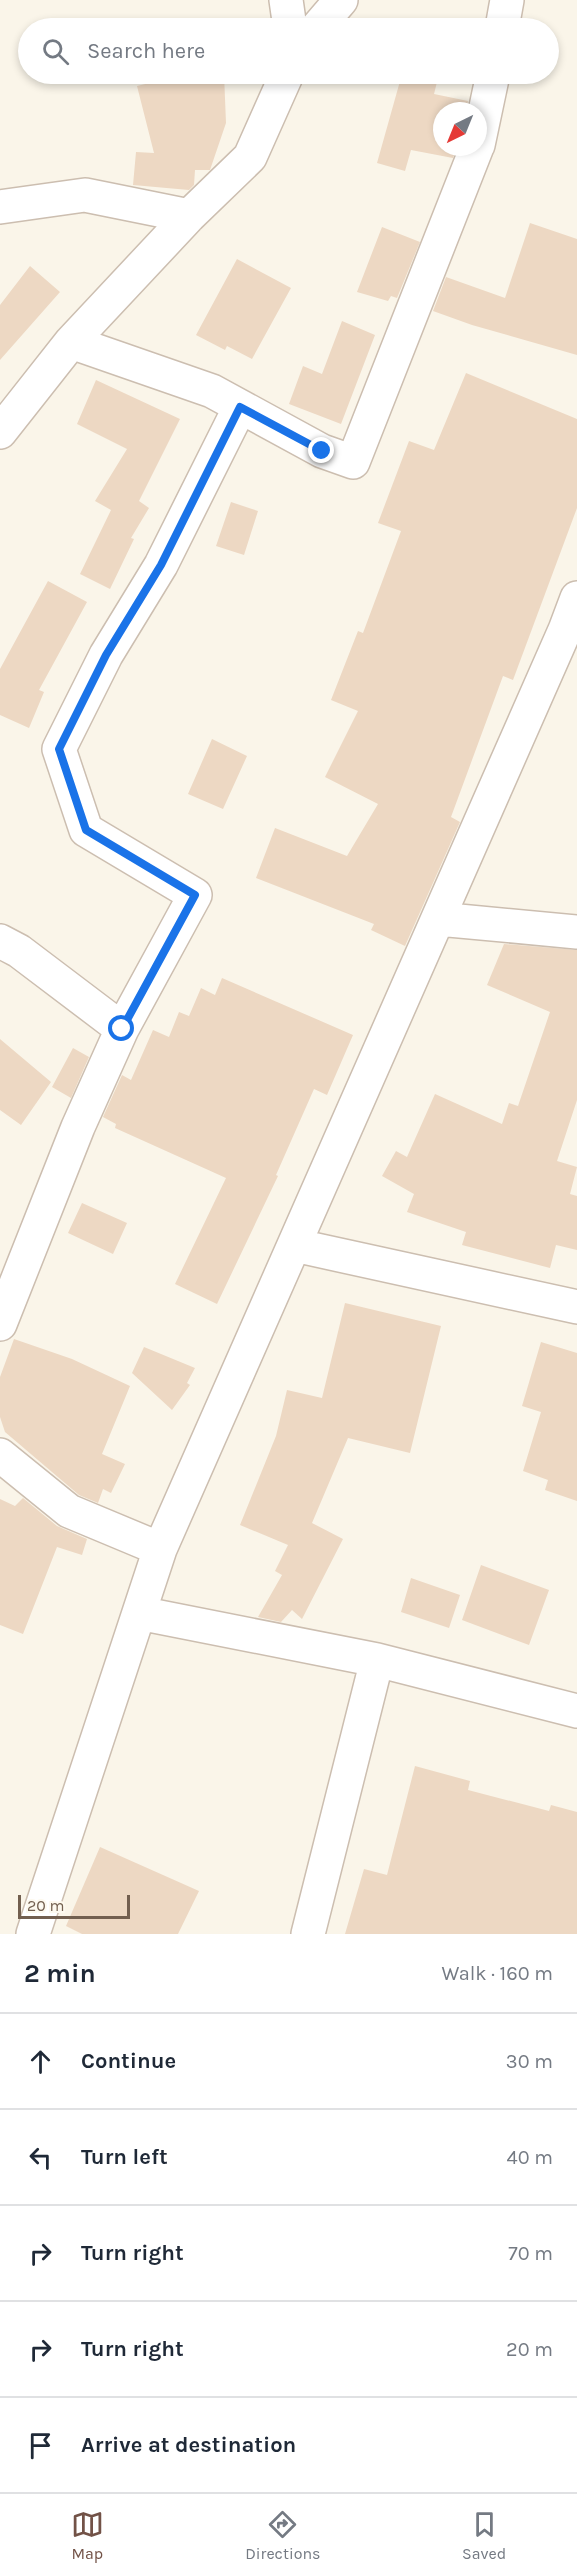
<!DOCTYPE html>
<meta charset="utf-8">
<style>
:root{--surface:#fff;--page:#f6f6f7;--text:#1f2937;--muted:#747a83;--line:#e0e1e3;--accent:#725247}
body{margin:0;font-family:Karla,sans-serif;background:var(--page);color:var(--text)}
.compass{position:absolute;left:433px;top:102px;width:54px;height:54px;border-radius:50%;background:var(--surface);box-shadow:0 3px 9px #0003;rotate:223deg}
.scale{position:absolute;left:18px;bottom:15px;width:112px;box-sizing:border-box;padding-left:6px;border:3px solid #725f4f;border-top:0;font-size:16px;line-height:21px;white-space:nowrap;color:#725f4f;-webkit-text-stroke:4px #fdf9ef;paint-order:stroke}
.stop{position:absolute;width:18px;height:18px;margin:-14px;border:4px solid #1a73e8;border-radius:50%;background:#fff}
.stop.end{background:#1a73e8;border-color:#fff;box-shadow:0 2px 6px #0008}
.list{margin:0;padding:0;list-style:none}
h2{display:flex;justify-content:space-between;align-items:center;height:78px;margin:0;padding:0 24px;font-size:26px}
h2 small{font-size:20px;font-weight:400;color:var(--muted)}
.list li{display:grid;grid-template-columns:39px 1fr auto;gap:18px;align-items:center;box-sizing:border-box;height:96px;padding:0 24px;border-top:2px solid var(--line)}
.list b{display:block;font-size:22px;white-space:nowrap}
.list em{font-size:20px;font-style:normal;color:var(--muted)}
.icon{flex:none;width:33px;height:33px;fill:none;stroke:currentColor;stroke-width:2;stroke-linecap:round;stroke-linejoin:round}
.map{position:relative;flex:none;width:577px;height:1934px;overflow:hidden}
.search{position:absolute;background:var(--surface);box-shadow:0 3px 9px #0003;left:18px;right:18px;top:18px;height:66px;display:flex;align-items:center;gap:15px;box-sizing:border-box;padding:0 21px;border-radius:33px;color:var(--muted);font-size:22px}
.sheet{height:558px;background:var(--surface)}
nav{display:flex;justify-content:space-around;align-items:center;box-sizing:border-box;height:84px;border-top:2px solid var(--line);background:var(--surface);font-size:16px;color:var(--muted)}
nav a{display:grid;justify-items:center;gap:3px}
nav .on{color:var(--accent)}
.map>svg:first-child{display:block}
.building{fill:#edd8c3}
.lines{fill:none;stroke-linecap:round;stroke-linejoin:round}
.minor-casing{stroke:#ccbeb0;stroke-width:36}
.minor{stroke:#fff;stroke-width:33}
.route{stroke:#1a73e8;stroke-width:8}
</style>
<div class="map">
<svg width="577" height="1934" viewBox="0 0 577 1934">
<rect width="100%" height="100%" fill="#faf5e9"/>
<path class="building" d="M 383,21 L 423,28 L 382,28 Z
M 186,74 L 224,74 L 226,123 L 210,170 L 195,170 L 194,185 L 189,190 L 133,185 L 136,152 L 154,153 L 137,86 Z
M 402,74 L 439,74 L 434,94 L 468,101 L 466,111 L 442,111 L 442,147 L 457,147 L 453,158 L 411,150 L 405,171 L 377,163 Z
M 530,223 L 577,239 L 577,355 L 472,325 L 433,311 L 446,277 L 505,298 Z
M 382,227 L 420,242 L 397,298 L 391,296 L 388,301 L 357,292 Z
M 237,259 L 291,288 L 252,359 L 227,346 L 225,350 L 196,335 Z
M 30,266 L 60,292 L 0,360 L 0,305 Z
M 342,321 L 375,335 L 341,424 L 289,404 L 303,366 L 322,374 Z
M 466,373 L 577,419 L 577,508 L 513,680 L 503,676 L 451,817 L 460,822 L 405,946 L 371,930 L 374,924 L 256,878 L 275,828 L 347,856 L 378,804 L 325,777 L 358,711 L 331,700 L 358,631 L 363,633 L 401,531 L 378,523 L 409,441 L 434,450 Z
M 96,380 L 180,419 L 139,501 L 149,508 L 131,538 L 134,539 L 110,589 L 80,574 L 111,510 L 95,501 L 127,449 L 77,424 Z
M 231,502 L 258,511 L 244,555 L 216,546 Z
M 48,581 L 87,602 L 39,690 L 44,692 L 29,728 L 0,715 L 0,669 Z
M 212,739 L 247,756 L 223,809 L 188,794 Z
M 504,944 L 577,950 L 577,1100 L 557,1161 L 577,1167 L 570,1194 L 577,1196 L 577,1250 L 556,1245 L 550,1268 L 462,1245 L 466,1232 L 407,1212 L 414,1194 L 382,1176 L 396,1151 L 407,1157 L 435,1094 L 502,1124 L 509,1103 L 518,1106 L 550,1012 L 487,985 Z
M 222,978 L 353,1035 L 327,1095 L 314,1089 L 276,1175 L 278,1176 L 217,1304 L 175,1284 L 226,1178 L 115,1128 L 116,1124 L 103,1117 L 122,1075 L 131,1080 L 153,1030 L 169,1037 L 179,1012 L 189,1016 L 201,988 L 215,995 Z
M 0,1039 L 51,1082 L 21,1125 L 0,1110 Z
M 73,1048 L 89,1057 L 71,1098 L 52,1087 Z
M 82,1203 L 127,1223 L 113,1254 L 68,1233 Z
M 345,1303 L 441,1326 L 410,1453 L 348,1438 L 312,1523 L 343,1539 L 302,1619 L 292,1610 L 281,1622 L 258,1617 L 282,1575 L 275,1571 L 288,1545 L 240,1525 L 276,1436 L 287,1390 L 322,1398 Z
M 14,1339 L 72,1359 L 130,1386 L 102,1454 L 125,1464 L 111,1493 L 103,1489 L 98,1503 L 79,1495 L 5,1432 L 0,1417 L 0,1377 Z
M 541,1342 L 577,1353 L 577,1501 L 545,1490 L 548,1480 L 523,1471 L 541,1412 L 522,1406 Z
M 144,1347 L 195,1368 L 187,1383 L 190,1385 L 172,1410 L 132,1373 Z
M 23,1498 L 57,1526 L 87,1539 L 82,1555 L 57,1547 L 23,1634 L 0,1625 L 0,1499 L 15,1506 Z
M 481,1565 L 549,1590 L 529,1645 L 462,1620 Z
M 411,1578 L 460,1595 L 449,1628 L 401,1612 Z
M 415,1766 L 470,1781 L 468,1790 L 549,1811 L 551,1805 L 577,1812 L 577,1934 L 345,1934 L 364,1869 L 387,1875 Z
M 100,1847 L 199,1891 L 178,1934 L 82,1934 L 66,1926 Z"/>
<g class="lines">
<g class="minor-casing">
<path id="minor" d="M 286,0 L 290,28
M 317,28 L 341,0
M 502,28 L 507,0
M 478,145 L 493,74
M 0,207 L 85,195 L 189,216
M 71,342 L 212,391 L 322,451 L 353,462 L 477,147
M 0,432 L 71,342 L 189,216 L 250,157 L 287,74
M 438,919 L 577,932
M 0,941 L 19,951 L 122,1029
M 294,1245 L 577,1307
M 0,1324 L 78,1127 L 122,1029 L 195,895 L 86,830 L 59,749 L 106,655 L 161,565 L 240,407
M 0,1455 L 69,1511 L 160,1549
M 139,1613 L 377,1660 L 577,1711
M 33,1934 L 160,1549 L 565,630 L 577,598
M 308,1934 L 377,1660"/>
</g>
<use href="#minor" class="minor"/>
</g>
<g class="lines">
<path class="route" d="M 122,1029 L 195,895 L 86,830 L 59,749 L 106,655 L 161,565 L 240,407 L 322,451"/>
</g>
</svg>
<svg class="compass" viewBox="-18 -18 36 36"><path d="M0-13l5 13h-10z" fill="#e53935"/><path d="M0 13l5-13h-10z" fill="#747a83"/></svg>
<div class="scale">20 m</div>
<div class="stop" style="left:122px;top:1029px"></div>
<div class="stop end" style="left:322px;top:451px"></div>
<div class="search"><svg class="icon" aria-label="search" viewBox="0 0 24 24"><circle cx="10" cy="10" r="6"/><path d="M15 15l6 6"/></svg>Search here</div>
</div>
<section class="sheet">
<h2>2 min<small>Walk · 160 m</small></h2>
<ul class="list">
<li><svg class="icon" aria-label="ahead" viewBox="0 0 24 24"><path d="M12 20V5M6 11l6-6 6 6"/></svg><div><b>Continue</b></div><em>30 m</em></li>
<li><svg class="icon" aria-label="left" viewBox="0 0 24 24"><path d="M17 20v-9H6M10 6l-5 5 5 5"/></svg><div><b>Turn left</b></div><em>40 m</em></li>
<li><svg class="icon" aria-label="right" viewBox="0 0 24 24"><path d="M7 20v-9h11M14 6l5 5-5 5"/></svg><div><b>Turn right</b></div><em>70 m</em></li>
<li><svg class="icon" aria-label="right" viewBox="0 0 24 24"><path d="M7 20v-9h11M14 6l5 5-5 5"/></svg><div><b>Turn right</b></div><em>20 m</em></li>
<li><svg class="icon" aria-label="arrive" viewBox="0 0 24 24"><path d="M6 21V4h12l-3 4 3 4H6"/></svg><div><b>Arrive at destination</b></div></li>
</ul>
</section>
<nav>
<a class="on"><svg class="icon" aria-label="map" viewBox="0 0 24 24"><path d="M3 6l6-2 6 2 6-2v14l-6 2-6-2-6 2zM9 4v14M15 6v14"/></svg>Map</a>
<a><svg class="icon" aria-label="directions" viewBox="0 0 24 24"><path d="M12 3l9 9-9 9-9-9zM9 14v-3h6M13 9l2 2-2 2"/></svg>Directions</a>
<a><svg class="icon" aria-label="saved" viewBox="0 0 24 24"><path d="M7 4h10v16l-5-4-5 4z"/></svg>Saved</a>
</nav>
